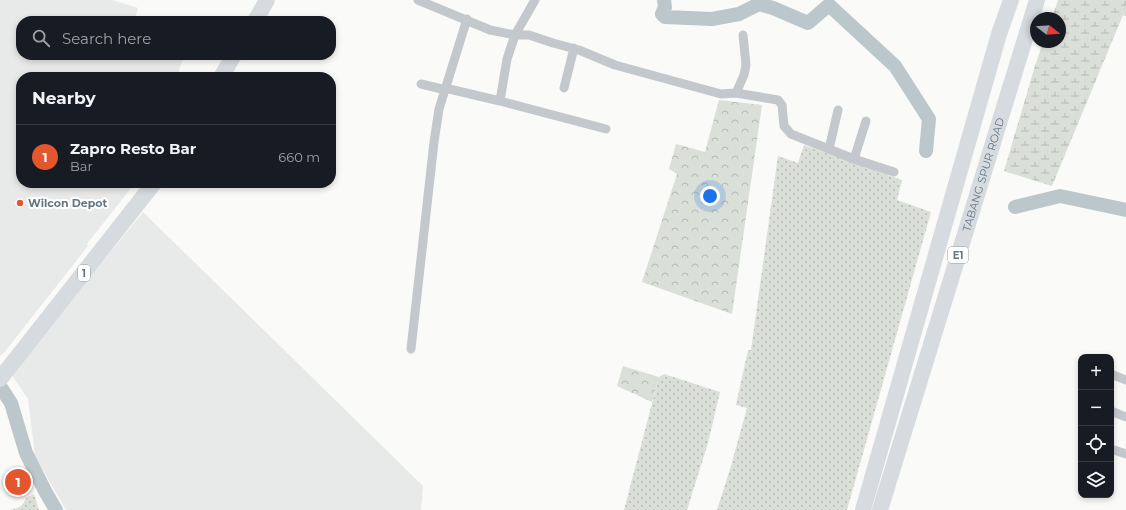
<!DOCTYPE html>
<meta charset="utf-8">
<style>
:root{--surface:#171b24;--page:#20242c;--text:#f1f3f6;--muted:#9ea1a6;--line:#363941;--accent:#e4572e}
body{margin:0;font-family:Montserrat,sans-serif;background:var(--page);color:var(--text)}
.controls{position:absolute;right:12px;bottom:12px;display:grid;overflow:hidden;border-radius:8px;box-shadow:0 2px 6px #0003}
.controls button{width:36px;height:36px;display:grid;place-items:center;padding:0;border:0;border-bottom:1px solid var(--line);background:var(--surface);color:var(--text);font:20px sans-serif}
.compass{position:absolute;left:1030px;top:12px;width:36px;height:36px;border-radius:50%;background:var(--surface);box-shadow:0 2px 6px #0003;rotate:107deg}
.you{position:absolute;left:710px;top:196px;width:14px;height:14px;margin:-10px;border:3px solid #fff;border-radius:50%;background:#1a73e8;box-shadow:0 0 0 6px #1a73e833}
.badge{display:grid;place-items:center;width:26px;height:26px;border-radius:50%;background:var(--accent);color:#fff;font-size:13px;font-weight:700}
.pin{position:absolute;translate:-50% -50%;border:2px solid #fff;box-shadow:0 1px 4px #0006}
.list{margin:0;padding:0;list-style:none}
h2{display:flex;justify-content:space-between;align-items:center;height:52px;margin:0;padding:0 16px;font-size:17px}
h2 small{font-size:13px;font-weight:400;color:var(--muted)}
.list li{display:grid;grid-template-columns:26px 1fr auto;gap:12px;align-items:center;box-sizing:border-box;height:64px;padding:0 16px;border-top:1px solid var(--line)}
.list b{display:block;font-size:15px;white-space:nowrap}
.list p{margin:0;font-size:13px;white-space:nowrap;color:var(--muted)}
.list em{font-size:13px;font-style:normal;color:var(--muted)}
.icon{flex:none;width:22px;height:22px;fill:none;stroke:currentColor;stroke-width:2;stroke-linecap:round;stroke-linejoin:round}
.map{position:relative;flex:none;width:1126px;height:510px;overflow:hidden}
.search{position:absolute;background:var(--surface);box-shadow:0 2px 6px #0003;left:16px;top:16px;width:320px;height:44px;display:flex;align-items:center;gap:10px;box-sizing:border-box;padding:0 14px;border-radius:16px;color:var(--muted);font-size:15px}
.panel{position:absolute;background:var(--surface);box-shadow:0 2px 6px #0003;left:16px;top:72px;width:320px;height:116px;border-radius:16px}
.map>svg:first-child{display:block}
.built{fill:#e8e9e9}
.green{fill:url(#green-dots)}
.forest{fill:url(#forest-crowns)}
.wetland{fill:url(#wetland-marsh)}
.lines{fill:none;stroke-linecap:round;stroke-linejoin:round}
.river{stroke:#bbc7cb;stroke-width:14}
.street{stroke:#c3c8cc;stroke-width:9}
.highway{stroke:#d6dbdf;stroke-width:16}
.poi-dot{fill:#e4572e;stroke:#fff;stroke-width:1.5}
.labels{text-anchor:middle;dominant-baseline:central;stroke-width:4;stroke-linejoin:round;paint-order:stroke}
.shield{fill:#fff;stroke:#939fa8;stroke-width:1}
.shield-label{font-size:10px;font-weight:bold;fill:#657683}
.street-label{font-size:11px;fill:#657683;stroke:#fff}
.poi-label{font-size:11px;font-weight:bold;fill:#657683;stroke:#fff;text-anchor:start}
</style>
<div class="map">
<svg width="1126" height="510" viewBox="0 0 1126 510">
<defs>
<pattern id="green-dots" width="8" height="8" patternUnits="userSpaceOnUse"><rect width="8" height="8" fill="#dadfd7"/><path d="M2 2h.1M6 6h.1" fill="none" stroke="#b4b9b4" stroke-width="1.8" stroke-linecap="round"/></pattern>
<pattern id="forest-crowns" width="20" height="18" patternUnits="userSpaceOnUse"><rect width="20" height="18" fill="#dadfd7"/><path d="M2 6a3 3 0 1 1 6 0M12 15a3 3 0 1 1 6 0" fill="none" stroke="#b4b9b4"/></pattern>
<pattern id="wetland-marsh" width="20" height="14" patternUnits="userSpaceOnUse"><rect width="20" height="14" fill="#dadfd7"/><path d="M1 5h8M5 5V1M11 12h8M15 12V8" fill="none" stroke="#b4b9b4"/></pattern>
</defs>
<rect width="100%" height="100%" fill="#fafaf8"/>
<path class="built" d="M 0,0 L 112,0 L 138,8 L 134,21 L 21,21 L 21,55 L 184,55 L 177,77 L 21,77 L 21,183 L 135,183 L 87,244 L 88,246 L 3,354 L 2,354 L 0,356 Z
M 143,212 L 423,486 L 421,510 L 66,510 L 35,456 L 28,399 L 11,374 Z"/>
<path class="green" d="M 804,145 L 902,180 L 897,200 L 931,212 L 847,510 L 717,510 L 731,466 L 747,408 L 736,405 L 748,350 L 751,350 L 778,156 L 798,163 Z
M 664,374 L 720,392 L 708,443 L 687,510 L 624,510 L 659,377 Z
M 34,494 L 39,510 L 9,510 C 19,509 23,506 26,498 Z"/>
<path class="forest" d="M 719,100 L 762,105 L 732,314 L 642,282 L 677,174 L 669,169 L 676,144 L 705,152 Z
M 623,366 L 659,377 L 652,402 L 617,386 Z"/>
<path class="wetland" d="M 1058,0 L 1126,0 L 1126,16 L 1123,15 L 1052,186 L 1004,171 L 1034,69 L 1043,42 L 1060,42 L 1060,18 L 1052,18 Z"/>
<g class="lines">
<path class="river" d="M 664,0 L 665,7 L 662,14 L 665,17 L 712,19 L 739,14 L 759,4 L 773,8 L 808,23 L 829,5 L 895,66 L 929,119 L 926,151
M 1015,207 L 1060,196 L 1126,210
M 0,386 L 11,403 L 26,453 L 45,491 L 56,510"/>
<path class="street" d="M 418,0 L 490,30 L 515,35 L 535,0
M 421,84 L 442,89 L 445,88 L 500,101
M 564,88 L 574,48
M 736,93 L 778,100 L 782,105 L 784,126 L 791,134 L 854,159 L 894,172
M 606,129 L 500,101 L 507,59 L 515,35 L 529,35 L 553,43 L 579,50 L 615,65 L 721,94 L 736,93 L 744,75 L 746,65 L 743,35
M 829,149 L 838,110
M 854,159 L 866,121
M 411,349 L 434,142 L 439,109 L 467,19
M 1111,374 L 1126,380
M 1111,411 L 1126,417
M 1111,449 L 1126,454"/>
<g class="highway">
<path d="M 255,21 L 267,0"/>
<path d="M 221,77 L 234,55"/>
<path d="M 0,379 L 154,183"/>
<path d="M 863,510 L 999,34 L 1011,0"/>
<path id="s1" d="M 880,510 L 1037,0"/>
</g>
</g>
<circle class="poi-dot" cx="20" cy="203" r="4"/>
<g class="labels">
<g class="shield">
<rect x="948" y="247" width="20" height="16" rx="3"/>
<rect x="78" y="265" width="12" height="16" rx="3"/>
</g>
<g class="shield-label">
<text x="958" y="255">E1</text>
<text x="84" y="273">1</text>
</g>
<g class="street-label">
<text stroke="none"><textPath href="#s1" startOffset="351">TABANG SPUR ROAD</textPath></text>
</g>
<g class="poi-label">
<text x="28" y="203">Wilcon Depot</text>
</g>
</g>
</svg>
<div class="controls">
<button>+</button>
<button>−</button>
<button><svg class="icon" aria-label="locate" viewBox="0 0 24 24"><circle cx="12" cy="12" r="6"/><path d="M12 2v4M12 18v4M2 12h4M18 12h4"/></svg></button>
<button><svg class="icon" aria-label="layers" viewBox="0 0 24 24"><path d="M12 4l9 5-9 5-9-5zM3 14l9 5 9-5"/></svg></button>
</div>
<svg class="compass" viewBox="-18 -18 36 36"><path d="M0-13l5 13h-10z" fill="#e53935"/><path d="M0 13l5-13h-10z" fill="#9ea1a6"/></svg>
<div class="you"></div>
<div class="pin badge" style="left:18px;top:482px">1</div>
<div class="search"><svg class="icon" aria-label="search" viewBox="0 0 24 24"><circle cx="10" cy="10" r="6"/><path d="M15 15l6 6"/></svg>Search here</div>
<section class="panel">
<h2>Nearby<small></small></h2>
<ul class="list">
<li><span class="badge">1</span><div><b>Zapro Resto Bar</b><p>Bar</p></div><em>660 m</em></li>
</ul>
</section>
</div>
